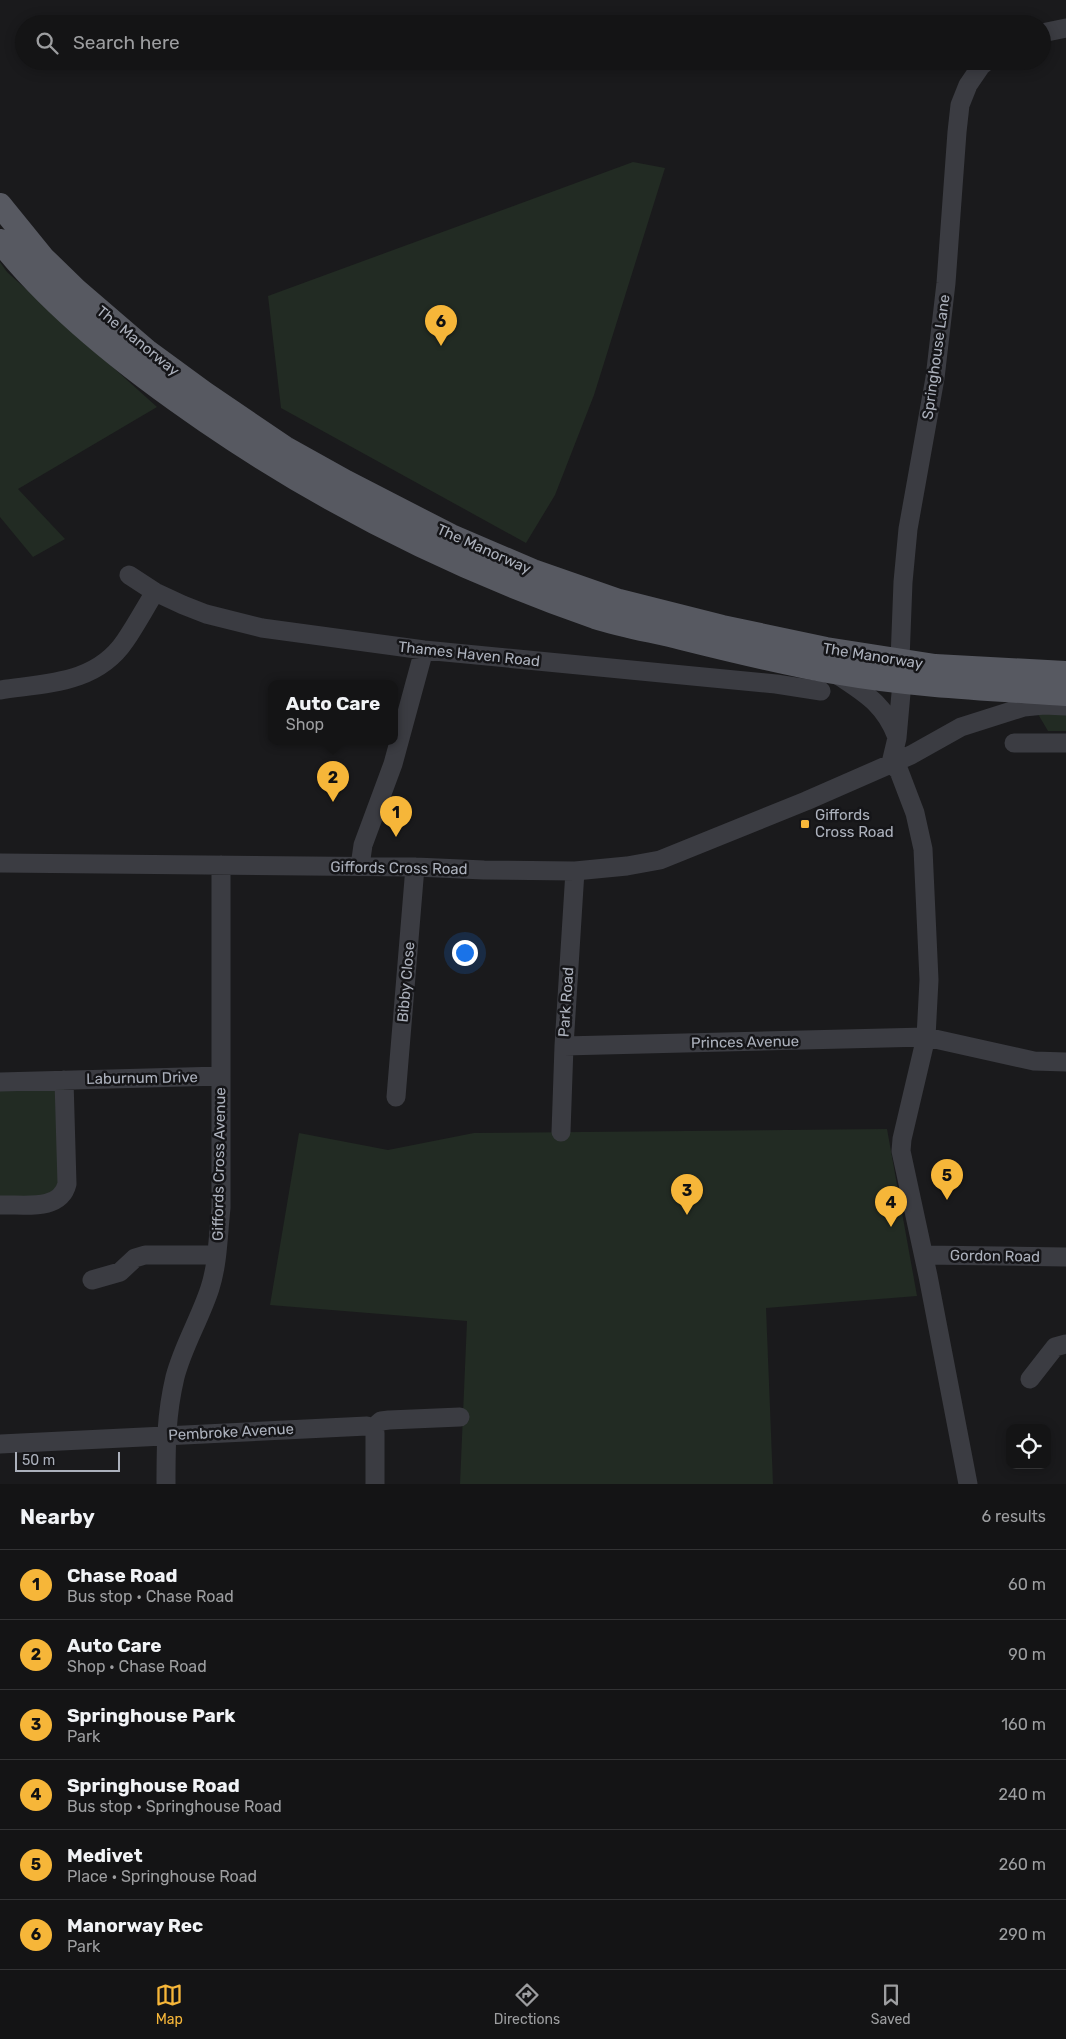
<!DOCTYPE html>
<meta charset="utf-8">
<style>
:root{--surface:#141415;--page:#212122;--text:#f1f3f6;--muted:#9d9ea0;--line:#333334;--accent:#f6b639}
body{margin:0;font-family:Rubik,sans-serif;background:var(--page);color:var(--text)}
.controls{position:absolute;right:15px;bottom:15px;display:grid;overflow:hidden;border-radius:10px;box-shadow:0 2px 12px #0003}
.controls button{width:45px;height:45px;display:grid;place-items:center;padding:0;border:0;border-bottom:1px solid var(--line);background:var(--surface);color:var(--text);font:25px sans-serif}
.scale{position:absolute;left:15px;bottom:12px;width:105px;box-sizing:border-box;padding-left:5px;border:2px solid #acb1bc;border-top:0;font-size:14px;line-height:18px;white-space:nowrap;color:#acb1bc;-webkit-text-stroke:4px #151518;paint-order:stroke}
.you{position:absolute;left:464px;top:952px;width:18px;height:18px;margin:-12px;border:4px solid #fff;border-radius:50%;background:#1a73e8;box-shadow:0 0 0 8px #1a73e833}
.badge{display:grid;place-items:center;width:32px;height:32px;border-radius:50%;background:var(--accent);color:#111;font-size:16px;font-weight:700}
.pin{position:absolute;translate:-50% -41px;filter:drop-shadow(0 1px 2px #0008)}
.pin::after{content:'';position:absolute;top:26px;width:18px;height:15px;background:inherit;clip-path:polygon(0 0,100% 0,50% 100%)}
.popup{position:absolute;left:268px;top:680px;width:130px;height:65px;box-sizing:border-box;display:grid;place-content:center;border-radius:10px;background:var(--surface);filter:drop-shadow(0 1px 4px #0005);font-size:16px;white-space:nowrap;color:var(--muted)}
.popup b{font-size:19px;color:var(--text)}
.popup::after{content:'';position:absolute;left:50%;top:100%;margin-left:-10px;border:10px solid transparent;border-top-color:var(--surface)}
.list{margin:0;padding:0;list-style:none}
h2{display:flex;justify-content:space-between;align-items:center;height:65px;margin:0;padding:0 20px;font-size:21px}
h2 small{font-size:16px;font-weight:400;color:var(--muted)}
.list li{display:grid;grid-template-columns:32px 1fr auto;gap:15px;align-items:center;box-sizing:border-box;height:70px;padding:0 20px;border-top:1px solid var(--line)}
.list b{display:block;font-size:19px;white-space:nowrap}
.list p{margin:0;font-size:16px;white-space:nowrap;color:var(--muted)}
.list em{font-size:16px;font-style:normal;color:var(--muted)}
.icon{flex:none;width:28px;height:28px;fill:none;stroke:currentColor;stroke-width:2;stroke-linecap:round;stroke-linejoin:round}
.map{position:relative;flex:none;width:1066px;height:1484px;overflow:hidden}
.search{position:absolute;background:var(--surface);box-shadow:0 2px 12px #0003;left:15px;right:15px;top:15px;height:55px;display:flex;align-items:center;gap:12px;box-sizing:border-box;padding:0 18px;border-radius:28px;color:var(--muted);font-size:19px}
.sheet{height:485px;background:var(--surface)}
nav{display:flex;justify-content:space-around;align-items:center;box-sizing:border-box;height:70px;border-top:1px solid var(--line);background:var(--surface);font-size:14px;color:var(--muted)}
nav a{display:grid;justify-items:center;gap:2px}
nav .on{color:var(--accent)}
.map>svg:first-child{display:block}
.green{fill:#222b23}
.lines{fill:none;stroke-linecap:round;stroke-linejoin:round}
.minor{stroke:#3b3c42;stroke-width:19}
.major{stroke:#575961;stroke-width:24}
.poi-dot{fill:#f6b639;stroke:#151518;stroke-width:2}
.labels{text-anchor:middle;dominant-baseline:central;stroke-width:5;stroke-linejoin:round;paint-order:stroke}
.street-label{font-size:15px;fill:#acb1bc;stroke:#151518}
.poi-label{font-size:15px;fill:#acb1bc;stroke:#151518;text-anchor:start}
</style>
<div class="map">
<svg width="1066" height="1484" viewBox="0 0 1066 1484">
<rect width="100%" height="100%" fill="#1a1a1c"/>
<path class="green" d="M 633,162 L 665,168 L 594,395 L 555,495 L 526,543 L 281,408 L 268,296 Z
M 0,262 L 7,272 L 157,407 L 18,489 L 65,539 L 33,557 L 0,517 Z
M 1035,709 L 1066,711 L 1066,731 L 1048,731 Z
M 64,1080 L 65,1191 L 0,1205 L 0,1082 Z
M 887,1129 L 917,1296 L 766,1308 L 773,1484 L 460,1484 L 467,1321 L 270,1305 L 299,1133 L 388,1150 L 474,1133 Z"/>
<g class="lines">
<path class="minor" d="M 1042,33 L 1066,28
M 129,575 L 155,592 L 183,605 L 206,614 L 262,628 L 424,650 L 776,684 L 821,691
M 836,674 C 864,693 884,703 897,737
M 0,690 C 46,683 96,684 125,641 C 136,625 145,608 155,592
M 1014,743 L 1066,743
M 891,763 L 899,771 L 915,813 L 923,849 L 929,980 L 926,1037 L 902,1139 L 901,1151 L 928,1276 L 968,1484
M 891,763 L 897,738 L 902,682 L 900,660 L 903,582 L 908,529 L 935,378 L 946,283 L 957,132 L 960,105 L 968,85 L 981,66 L 987,61
M 0,863 L 415,867 L 484,870 L 575,871 L 627,866 L 660,860 L 806,801 L 911,755 L 961,727 L 1024,707 L 1044,705 L 1066,706
M 360,866 L 363,845 L 393,764 L 424,650
M 564,1046 L 926,1037 L 1034,1061 L 1066,1062
M 0,1082 L 221,1076
M 396,1097 L 415,867
M 561,1132 L 564,1046 L 575,871
M 0,1205 C 23,1204 60,1212 67,1184 L 64,1080
M 924,1255 L 1066,1257
M 92,1280 L 120,1272 L 135,1258 L 145,1255 L 216,1255
M 1030,1379 L 1055,1347 L 1066,1344
M 373,1428 L 381,1421 L 389,1420 L 460,1417
M 373,1428 L 375,1433 L 375,1484
M 0,1444 L 367,1426 L 373,1428
M 166,1484 C 166,1446 166,1415 175,1377 C 183,1346 200,1319 210,1288 C 218,1263 218,1235 221,1208 L 221,865"/>
<path class="major" d="M 0,205 L 43,258 L 76,290 L 148,352 L 204,393 L 285,448 L 346,482 L 451,536 L 533,571 L 619,601 L 722,627 L 826,649 L 935,666 L 1066,673
M 0,241 C 54,310 134,372 206,421 C 327,504 457,569 595,617 C 623,626 654,631 682,638 C 734,651 787,664 840,673 C 914,686 991,689 1066,694"/>
</g>
<rect class="poi-dot" x="800" y="819" width="10" height="10" rx="2.5"/>
<g class="labels">
<g class="street-label">
<text transform="translate(138 341) rotate(39)">The Manorway</text>
<text transform="translate(936 357) rotate(-82)">Springhouse Lane</text>
<text transform="translate(484 549) rotate(24)">The Manorway</text>
<text transform="translate(469 654) rotate(6)">Thames Haven Road</text>
<text transform="translate(873 656) rotate(9)">The Manorway</text>
<text transform="translate(399 868) rotate(1)">Giffords Cross Road</text>
<text transform="translate(406 982) rotate(-85)">Bibby Close</text>
<text transform="translate(566 1002) rotate(-86)">Park Road</text>
<text transform="translate(745 1042) rotate(-1)">Princes Avenue</text>
<text transform="translate(142 1078) rotate(-1)">Laburnum Drive</text>
<text transform="translate(219 1164) rotate(-89)">Giffords Cross Avenue</text>
<text transform="translate(995 1256) rotate(1)">Gordon Road</text>
<text transform="translate(231 1432) rotate(-3)">Pembroke Avenue</text>
</g>
<g class="poi-label">
<text x="815" y="815">Giffords<tspan x="815" dy="17">Cross Road</tspan></text>
</g>
</g>
</svg>
<div class="controls">
<button><svg class="icon" aria-label="locate" viewBox="0 0 24 24"><circle cx="12" cy="12" r="6"/><path d="M12 2v4M12 18v4M2 12h4M18 12h4"/></svg></button>
</div>
<div class="scale">50 m</div>
<div class="you"></div>
<div class="pin badge" style="left:396px;top:837px">1</div>
<div class="pin badge" style="left:333px;top:802px">2</div>
<div class="popup"><b>Auto Care</b>Shop</div>
<div class="pin badge" style="left:687px;top:1215px">3</div>
<div class="pin badge" style="left:891px;top:1227px">4</div>
<div class="pin badge" style="left:947px;top:1200px">5</div>
<div class="pin badge" style="left:441px;top:346px">6</div>
<div class="search"><svg class="icon" aria-label="search" viewBox="0 0 24 24"><circle cx="10" cy="10" r="6"/><path d="M15 15l6 6"/></svg>Search here</div>
</div>
<section class="sheet">
<h2>Nearby<small>6 results</small></h2>
<ul class="list">
<li><span class="badge">1</span><div><b>Chase Road</b><p>Bus stop · Chase Road</p></div><em>60 m</em></li>
<li><span class="badge">2</span><div><b>Auto Care</b><p>Shop · Chase Road</p></div><em>90 m</em></li>
<li><span class="badge">3</span><div><b>Springhouse Park</b><p>Park</p></div><em>160 m</em></li>
<li><span class="badge">4</span><div><b>Springhouse Road</b><p>Bus stop · Springhouse Road</p></div><em>240 m</em></li>
<li><span class="badge">5</span><div><b>Medivet</b><p>Place · Springhouse Road</p></div><em>260 m</em></li>
<li><span class="badge">6</span><div><b>Manorway Rec</b><p>Park</p></div><em>290 m</em></li>
</ul>
</section>
<nav>
<a class="on"><svg class="icon" aria-label="map" viewBox="0 0 24 24"><path d="M3 6l6-2 6 2 6-2v14l-6 2-6-2-6 2zM9 4v14M15 6v14"/></svg>Map</a>
<a><svg class="icon" aria-label="directions" viewBox="0 0 24 24"><path d="M12 3l9 9-9 9-9-9zM9 14v-3h6M13 9l2 2-2 2"/></svg>Directions</a>
<a><svg class="icon" aria-label="saved" viewBox="0 0 24 24"><path d="M7 4h10v16l-5-4-5 4z"/></svg>Saved</a>
</nav>
